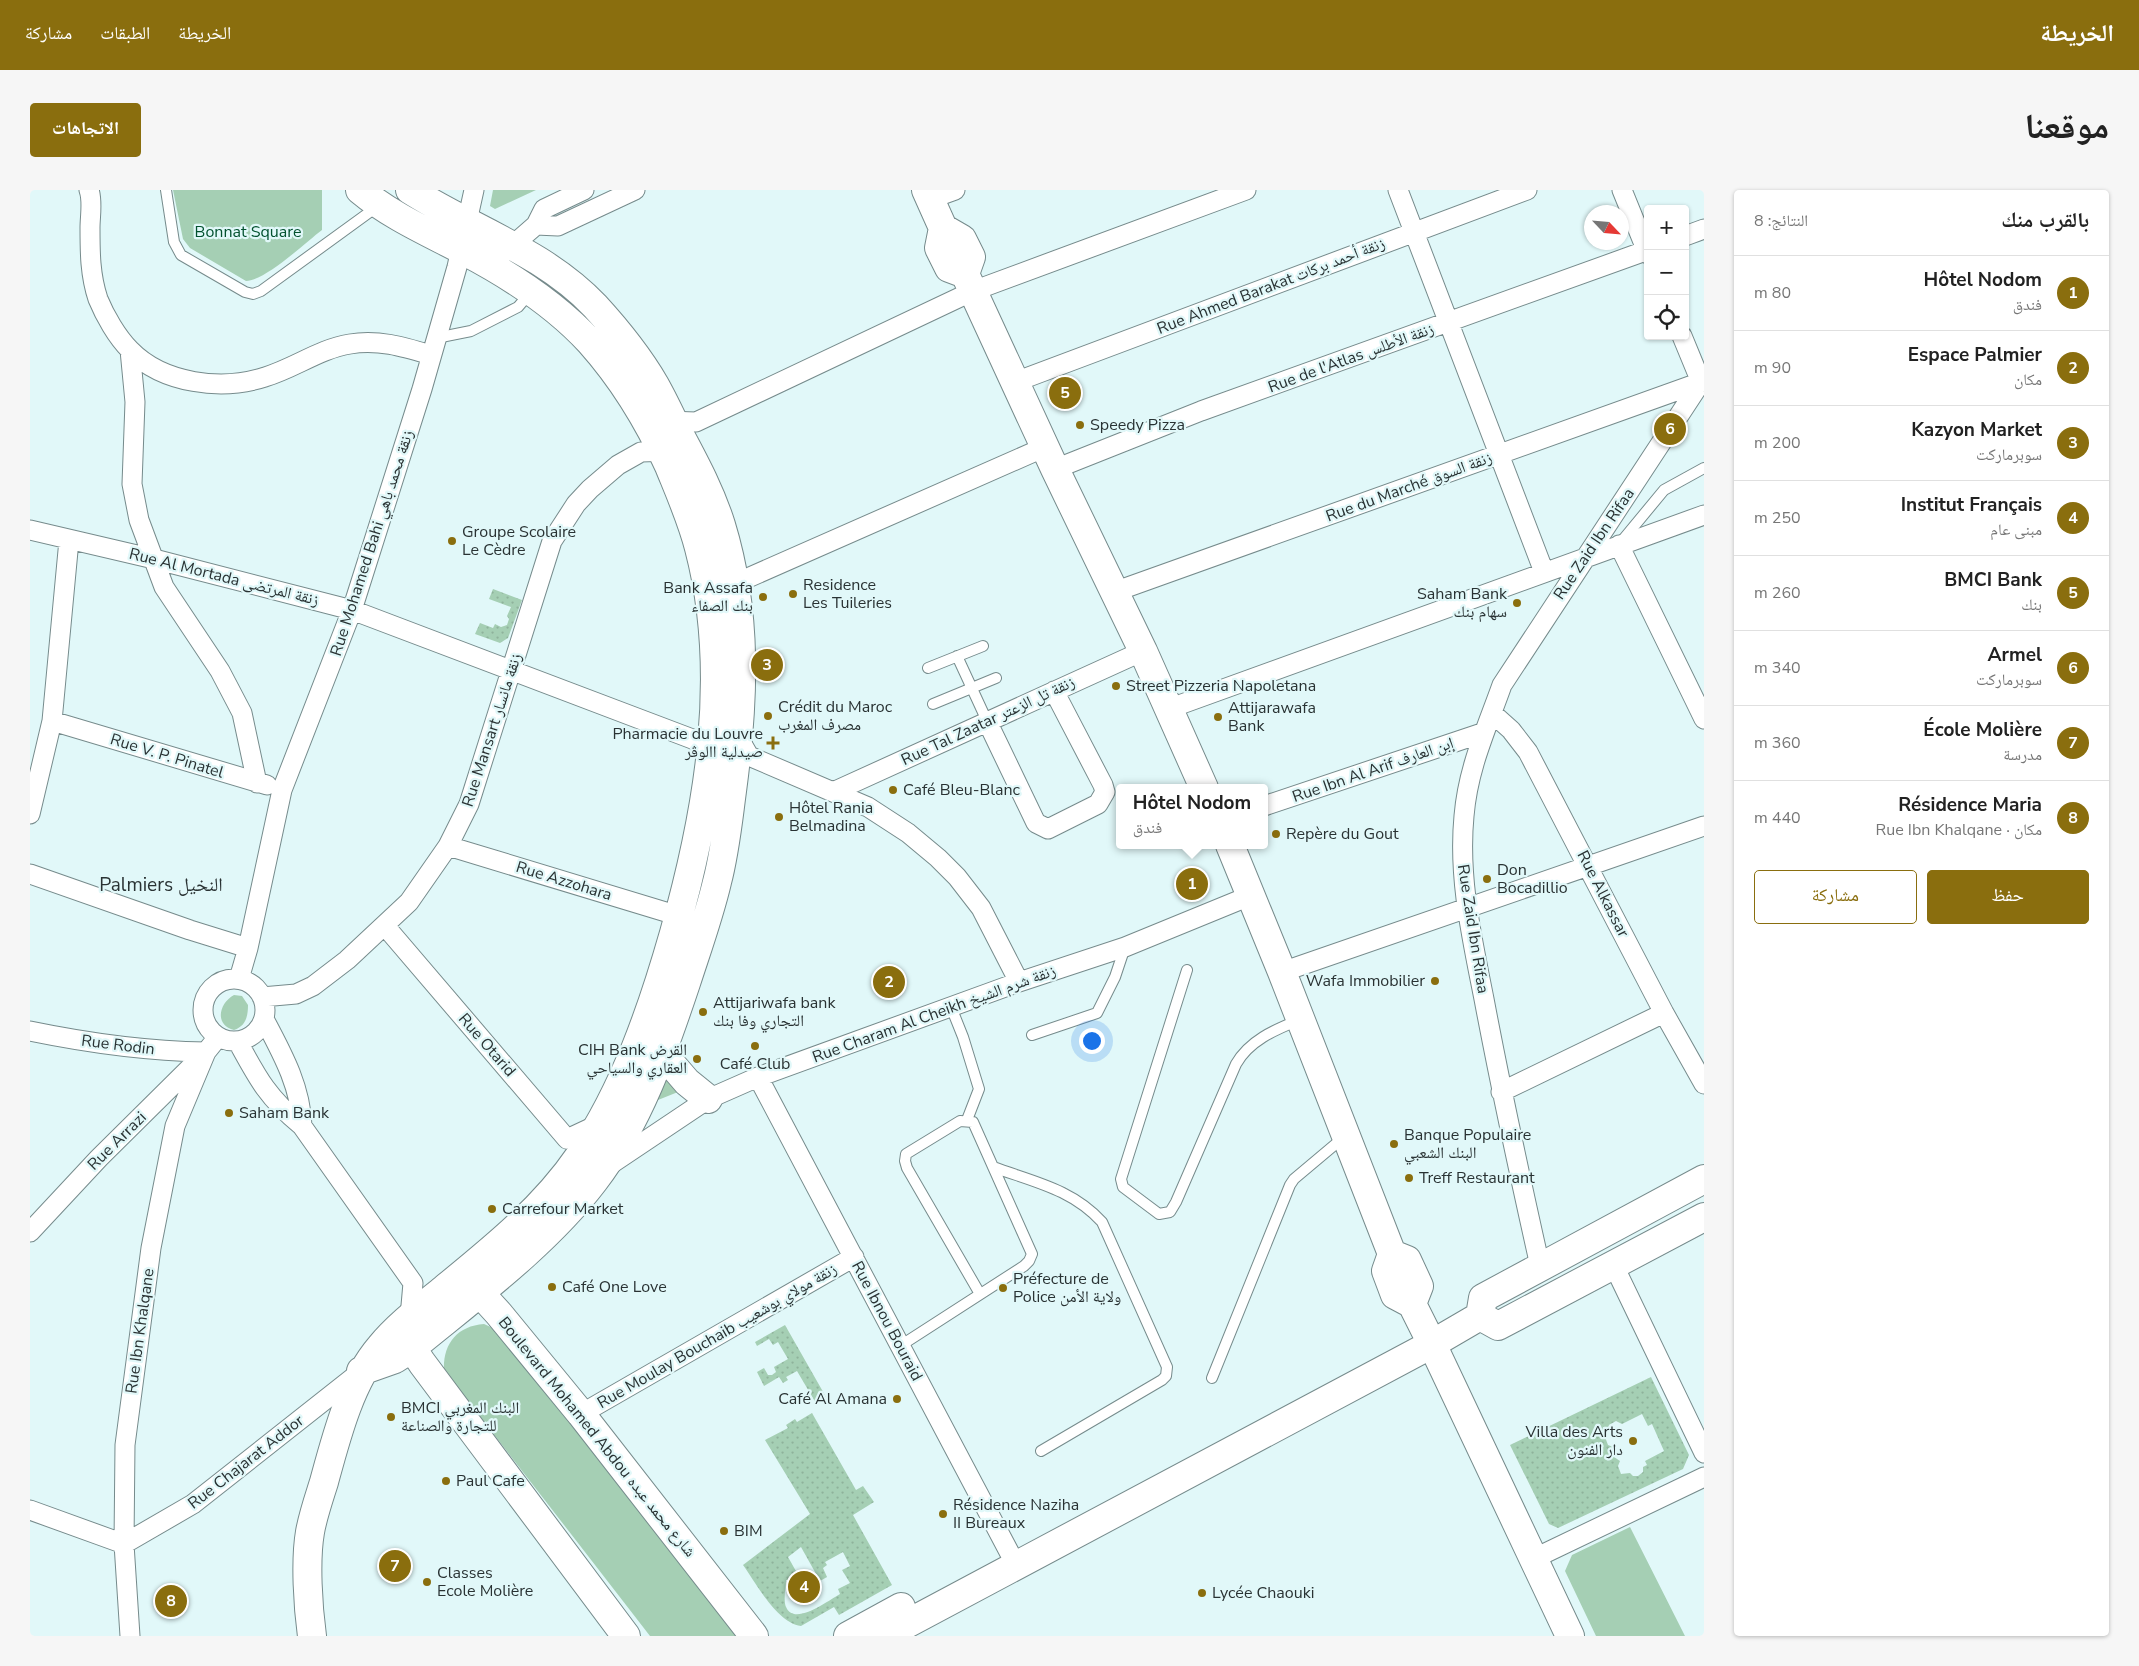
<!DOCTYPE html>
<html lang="ar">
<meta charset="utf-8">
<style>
:root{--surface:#fff;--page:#f6f6f6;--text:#222;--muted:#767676;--line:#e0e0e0;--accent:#8a6e0e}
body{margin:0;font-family:"Nunito Sans","Noto Naskh Arabic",sans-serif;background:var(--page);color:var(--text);direction:rtl}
.controls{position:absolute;right:15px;top:15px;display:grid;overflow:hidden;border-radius:5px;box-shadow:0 1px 4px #0004}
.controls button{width:45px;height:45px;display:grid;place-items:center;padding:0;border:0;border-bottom:1px solid var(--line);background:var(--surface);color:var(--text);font:25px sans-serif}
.compass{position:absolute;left:1554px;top:15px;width:45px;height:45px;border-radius:50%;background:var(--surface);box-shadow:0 1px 4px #0004;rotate:116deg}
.you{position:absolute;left:1061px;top:850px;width:18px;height:18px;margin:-12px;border:4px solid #fff;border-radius:50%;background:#1a73e8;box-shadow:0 0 0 8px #1a73e833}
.badge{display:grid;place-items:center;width:32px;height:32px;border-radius:50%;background:var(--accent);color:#fff;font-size:16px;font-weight:700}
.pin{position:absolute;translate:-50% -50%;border:2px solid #fff;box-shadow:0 1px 5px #0006}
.popup{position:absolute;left:1086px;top:594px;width:152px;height:65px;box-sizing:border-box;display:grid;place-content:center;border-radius:5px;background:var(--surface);filter:drop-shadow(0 1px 4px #0005);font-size:16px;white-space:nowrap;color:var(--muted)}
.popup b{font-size:19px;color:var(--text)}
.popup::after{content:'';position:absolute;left:50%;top:100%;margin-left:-10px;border:10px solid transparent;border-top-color:var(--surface)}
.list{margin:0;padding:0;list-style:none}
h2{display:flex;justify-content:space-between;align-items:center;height:65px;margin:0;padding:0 20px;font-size:21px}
h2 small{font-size:16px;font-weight:400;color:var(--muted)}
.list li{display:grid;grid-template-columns:32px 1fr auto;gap:15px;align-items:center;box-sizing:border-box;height:75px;padding:0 20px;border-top:1px solid var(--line)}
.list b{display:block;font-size:19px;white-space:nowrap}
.list p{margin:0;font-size:16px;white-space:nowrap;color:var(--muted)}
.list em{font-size:16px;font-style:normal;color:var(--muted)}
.actions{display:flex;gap:10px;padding:15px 20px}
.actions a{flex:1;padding:11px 0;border:1px solid var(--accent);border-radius:5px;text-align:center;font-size:18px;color:var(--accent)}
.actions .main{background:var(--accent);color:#fff}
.icon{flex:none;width:28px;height:28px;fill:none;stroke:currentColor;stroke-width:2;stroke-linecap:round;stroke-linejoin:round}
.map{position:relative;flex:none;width:1674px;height:1446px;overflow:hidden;direction:ltr;border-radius:5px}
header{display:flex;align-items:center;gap:30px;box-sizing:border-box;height:70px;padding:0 25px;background:var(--accent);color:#fff}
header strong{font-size:24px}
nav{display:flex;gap:28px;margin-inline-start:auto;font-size:18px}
.intro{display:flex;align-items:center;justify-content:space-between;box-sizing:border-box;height:120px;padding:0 30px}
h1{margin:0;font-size:35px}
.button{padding:12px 22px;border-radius:5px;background:var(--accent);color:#fff;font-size:18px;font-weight:700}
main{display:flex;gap:30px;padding:0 30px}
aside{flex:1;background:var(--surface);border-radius:5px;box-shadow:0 1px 4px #0004}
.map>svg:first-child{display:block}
.green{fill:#a5cfb4}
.garden{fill:url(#garden-dots);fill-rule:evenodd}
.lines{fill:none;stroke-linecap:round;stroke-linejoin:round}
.lane-casing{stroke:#768b8c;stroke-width:12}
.street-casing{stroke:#768b8c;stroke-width:21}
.secondary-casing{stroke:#768b8c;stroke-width:30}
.primary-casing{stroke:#768b8c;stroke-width:30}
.lane{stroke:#fff;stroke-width:10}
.street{stroke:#fff;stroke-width:19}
.secondary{stroke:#fff;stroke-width:28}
.primary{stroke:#fff;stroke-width:28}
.poi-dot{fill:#8a6e0e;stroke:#e1f8f9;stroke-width:2}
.labels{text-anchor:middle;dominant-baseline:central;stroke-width:4.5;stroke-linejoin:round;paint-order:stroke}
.park-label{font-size:16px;fill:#02512e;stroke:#e1f8f9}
.street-label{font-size:16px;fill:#293233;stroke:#e1f8f9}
.poi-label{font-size:16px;fill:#293233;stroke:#e1f8f9;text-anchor:start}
.quarter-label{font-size:19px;fill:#293233;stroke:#e1f8f9}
</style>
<header>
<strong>الخريطة</strong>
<nav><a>الخريطة</a><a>الطبقات</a><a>مشاركة</a></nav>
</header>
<div class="intro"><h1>موقعنا</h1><a class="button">الاتجاهات</a></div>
<main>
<aside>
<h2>بالقرب منك<small>النتائج: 8</small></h2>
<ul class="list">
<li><span class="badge">1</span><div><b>Hôtel Nodom</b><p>فندق</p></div><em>80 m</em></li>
<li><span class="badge">2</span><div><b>Espace Palmier</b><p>مكان</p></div><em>90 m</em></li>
<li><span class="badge">3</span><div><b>Kazyon Market</b><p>سوبرماركت</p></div><em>200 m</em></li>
<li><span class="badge">4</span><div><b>Institut Français</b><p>مبنى عام</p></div><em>250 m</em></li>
<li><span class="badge">5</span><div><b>BMCI Bank</b><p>بنك</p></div><em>260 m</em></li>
<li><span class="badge">6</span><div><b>Armel</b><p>سوبرماركت</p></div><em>340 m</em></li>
<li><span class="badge">7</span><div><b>École Molière</b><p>مدرسة</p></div><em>360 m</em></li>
<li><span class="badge">8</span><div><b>Résidence Maria</b><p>مكان · Rue Ibn Khalqane</p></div><em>440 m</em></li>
</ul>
<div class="actions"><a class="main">حفظ</a><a>مشاركة</a></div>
</aside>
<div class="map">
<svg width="1674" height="1446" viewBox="0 0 1674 1446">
<defs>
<pattern id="garden-dots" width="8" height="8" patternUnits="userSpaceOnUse" patternTransform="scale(1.25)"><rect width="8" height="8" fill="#a5cfb4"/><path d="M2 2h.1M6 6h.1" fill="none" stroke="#8eb29b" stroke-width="1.8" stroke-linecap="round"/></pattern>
</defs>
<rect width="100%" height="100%" fill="#e1f8f9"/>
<path class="green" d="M 143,0 L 292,0 L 292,40 C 276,52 235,91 216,91 L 160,58 L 153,49 Z
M 463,0 L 506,0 L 465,19 L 460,16 Z
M 204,805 L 212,806 L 218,815 C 218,826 216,836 204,840 C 184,835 189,813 204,805 Z
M 634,878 L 653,900 L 623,912 Z
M 454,1134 L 465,1139 L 711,1446 L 620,1446 L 414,1180 C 413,1154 427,1136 454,1134 Z
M 1600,1337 L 1655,1446 L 1566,1446 L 1535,1381 L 1542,1365 Z"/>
<path class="garden" d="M 463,399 L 492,410 L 478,448 L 470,453 L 445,444 L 450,433 L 463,438 L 465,434 L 471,437 L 477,435 L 479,429 L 477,426 L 481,417 L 459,409 Z
M 755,1135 L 796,1207 L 787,1215 L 767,1181 L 756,1187 L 758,1190 L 753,1193 L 749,1187 L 734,1196 L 727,1182 L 734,1178 L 738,1185 L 742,1185 L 746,1182 L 744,1177 L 758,1169 L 748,1152 L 743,1155 L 739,1149 L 727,1156 L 725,1152 Z
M 1621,1187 L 1659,1265 L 1653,1279 L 1528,1338 L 1519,1334 L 1480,1255 ZM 1612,1224 L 1618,1236 L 1622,1234 L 1634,1261 L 1615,1271 L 1617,1275 L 1613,1277 L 1613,1282 L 1608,1286 L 1603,1286 L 1600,1283 L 1591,1284 L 1588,1276 L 1590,1271 L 1584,1267 L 1583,1257 L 1578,1255 L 1575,1247 L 1579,1235 L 1586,1231 L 1592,1234 Z
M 782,1223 L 826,1300 L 833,1296 L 844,1312 L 823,1325 L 862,1395 L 809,1425 L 804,1417 L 771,1436 C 747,1433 726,1393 713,1375 L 780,1324 L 735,1250 L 758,1238 L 756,1235 L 765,1229 L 767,1232 ZM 771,1357 L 790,1391 L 797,1387 L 793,1378 L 797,1375 L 795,1372 L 813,1362 L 820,1376 L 812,1380 L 820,1393 L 808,1399 L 810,1404 C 799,1410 764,1437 756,1417 C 753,1410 756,1397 756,1390 L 771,1390 L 758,1367 Z"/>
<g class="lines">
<g class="lane-casing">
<path id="lane" d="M 136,0 L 144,52 L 151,65 L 215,102 L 223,104 L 231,101 L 348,16
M 406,148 L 441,141 L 488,117 L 500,103
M 1591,352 L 1634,300 L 1674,278
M 927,466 L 957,531
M 898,478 L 953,456
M 903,514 L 966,488
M 1157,780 L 1091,989 L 1093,997 L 1129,1024 L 1140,1022 L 1146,1012 L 1206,874 C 1219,851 1244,840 1269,830
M 921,817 L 933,847 L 949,899 L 937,930
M 1002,845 L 1067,823 L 1085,787 L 1095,757
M 963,977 C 1004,992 1042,999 1072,1032 L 1137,1177 L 1136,1186 L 1132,1190 L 1011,1261
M 870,1156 L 994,1076 L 999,1071 L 1002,1064 L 943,932 L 930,931 L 876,964 L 875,971 L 877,978 L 950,1104
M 1182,1188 L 1260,995 L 1264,989 L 1314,947"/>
</g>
<g class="street-casing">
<path id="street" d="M 59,0 C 63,11 60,26 60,38 C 60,62 60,85 68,109 C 75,126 87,147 100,160 C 133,194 192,201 235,187 C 265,178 289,159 320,154 C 348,149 374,157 401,165
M 1368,0 L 1514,382
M 1592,0 L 1618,64
M 900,9 L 925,0
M 506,35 L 528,36 L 605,0
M 1655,46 L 1674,39
M 475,62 L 506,35 L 514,19 L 554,0
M 100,160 L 105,212 L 102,294 L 109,330 L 134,397 L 190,481 L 212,523 L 227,593
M 985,192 L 1497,0
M 636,231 L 666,232 L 943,101 L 1216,0
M 1025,279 L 1171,221 L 1618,60
M 0,340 L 124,369 L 322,420 L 665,550 L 680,568 L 685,569
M 1589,355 L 1674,529
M 695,398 L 1015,257
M 1084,402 L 1674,191
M 1138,519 L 1674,325
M 1462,523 L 1481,540 L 1498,562 L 1634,823 L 1674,894
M 22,531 L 237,595
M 957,531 L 1006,633 L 1018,639 L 1068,614 L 1075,602 L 1073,595 L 1024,501
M 708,547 L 719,566 L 838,617 L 878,643 L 908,668 L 927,687 L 951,718 L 989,792
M 803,602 L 1113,461
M 1234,616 L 1452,543
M 0,624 L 22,531 L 39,350
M 418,656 L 649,726
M 0,684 L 160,740 L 218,758
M 355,736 L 537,949 L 569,934
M 1252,782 L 1674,636
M173 820a31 31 0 1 1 62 0a31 31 0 1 1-62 0Z
M 209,789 L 218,758 L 252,600 L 322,420 L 392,199 L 427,77 L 444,0
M 232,807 L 266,804 L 283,796 L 317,770 L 379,712 L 418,656 L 439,614 L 522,351 L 546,314 L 560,299 L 588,275 L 611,262 L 641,261
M 234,829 C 252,863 271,897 272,936
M 0,841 C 58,853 117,861 176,862
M 208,852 C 228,889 238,908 272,936 L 383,1093 L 380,1127
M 728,887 L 986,1375
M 1471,902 L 1634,823
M 578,976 L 678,909 L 728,887 L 989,792 L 1095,757 L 1222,705
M 0,1042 L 69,968 L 170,868
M 1510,1076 C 1490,987 1471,899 1454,809 C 1442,748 1428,688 1434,626 C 1438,578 1456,540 1472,495 L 1671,192 L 1652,146
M 1584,1076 L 1674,1263
M 551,1224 L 824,1067
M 0,1320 L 94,1354 L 163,1314 L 329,1183
M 1503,1369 L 1674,1287
M 100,1446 L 94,1354 L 95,1255 L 121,1058 L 145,936 L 176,862 L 188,847"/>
</g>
<g class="secondary-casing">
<path id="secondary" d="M 632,863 L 657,892 L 678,909
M 431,1099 L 449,1102 L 469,1124 L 551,1224 L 724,1446
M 381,1141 L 382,1158 L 392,1173 L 596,1446
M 1402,1154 L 1540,1446
M 331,1181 L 365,1169 L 382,1158 C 444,1107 516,1054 564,991 C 609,932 633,862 656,793 C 667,759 679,726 687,692 C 695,662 698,631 702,601 C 714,511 718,423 691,335 C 681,303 666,275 650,245 C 642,228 634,211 625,195 C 608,166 587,140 565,116 C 514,62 441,39 380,0
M 282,1446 C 278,1417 275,1371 280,1342 C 283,1325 289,1308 294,1292 C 306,1248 320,1192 350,1157 C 368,1135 392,1117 414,1099 C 463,1059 514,1018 550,965 C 595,898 622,820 644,743 C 679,619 702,484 669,358 C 662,330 650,303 639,276 C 619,232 593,189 560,152 C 525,114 480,85 434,61 C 398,42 361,26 330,0"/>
</g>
<g class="primary-casing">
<path id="primary" d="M 896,0 L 913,38 L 932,49 L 941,67 L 935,84
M 913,38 L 909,58 L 919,78 L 935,84 L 1025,279 L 1113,461 L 1174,598
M 1200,655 L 1252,782 L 1362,1064 L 1356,1081 L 1365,1105 L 1382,1114 L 1402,1154
M 1362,1064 L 1377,1070 L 1389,1096 L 1382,1114
M 1450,1126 L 1453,1108 L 1674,989
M 1450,1126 L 1468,1136 L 1674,1027
M 818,1446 L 871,1417
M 854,1446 L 1402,1154 L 1450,1126"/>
</g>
<use href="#lane" class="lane"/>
<use href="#street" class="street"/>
<use href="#secondary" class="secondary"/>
<use href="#primary" class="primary"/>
</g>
<g class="poi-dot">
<circle cx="1050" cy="235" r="5"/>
<circle cx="422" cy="351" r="5"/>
<circle cx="763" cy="404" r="5"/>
<circle cx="733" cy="407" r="5"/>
<circle cx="1487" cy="413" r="5"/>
<circle cx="1086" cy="496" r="5"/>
<circle cx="738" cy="526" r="5"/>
<circle cx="1188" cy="527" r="5"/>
<path d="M740.5 545.5h5v5h5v5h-5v5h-5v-5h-5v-5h5z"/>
<circle cx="863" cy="600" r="5"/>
<circle cx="749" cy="627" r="5"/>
<circle cx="1246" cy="644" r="5"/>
<circle cx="1457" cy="689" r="5"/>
<circle cx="1405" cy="791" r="5"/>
<circle cx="673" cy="822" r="5"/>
<circle cx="725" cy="856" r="5"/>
<circle cx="667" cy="869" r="5"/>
<circle cx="199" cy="923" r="5"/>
<circle cx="1364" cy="954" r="5"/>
<circle cx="1379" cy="988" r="5"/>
<circle cx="462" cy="1019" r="5"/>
<circle cx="522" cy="1097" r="5"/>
<circle cx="973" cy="1098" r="5"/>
<circle cx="867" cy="1209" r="5"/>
<circle cx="361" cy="1227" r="5"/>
<circle cx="1603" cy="1251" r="5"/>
<circle cx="416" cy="1291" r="5"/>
<circle cx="913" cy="1324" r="5"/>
<circle cx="694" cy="1341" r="5"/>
<circle cx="397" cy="1392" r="5"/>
<circle cx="1172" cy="1403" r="5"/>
</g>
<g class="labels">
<g class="park-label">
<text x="218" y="42">Bonnat Square</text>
</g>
<g class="street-label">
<text transform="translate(1241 96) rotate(-21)">Rue Ahmed Barakat زنقة أحمد بركات</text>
<text transform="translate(1321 168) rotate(-20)">Rue de l'Atlas زنقة الأطلس</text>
<text transform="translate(1379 297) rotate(-20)">Rue du Marché زنقة السوق</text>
<text transform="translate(342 353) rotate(-72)">Rue Mohamed Bahi زنقة محمد باهي</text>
<text transform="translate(1564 354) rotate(-56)">Rue Zaid Ibn Rifaa</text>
<text transform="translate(194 387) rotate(14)">Rue Al Mortada زنقة المرتضى</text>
<text transform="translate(958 531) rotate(-25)">Rue Tal Zaatar زنقة تل الزعتر</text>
<text transform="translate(462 540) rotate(-72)">Rue Mansart زنقة مانسار</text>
<text transform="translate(137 566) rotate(17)">Rue V. P. Pinatel</text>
<text transform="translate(1343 580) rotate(-19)">Rue Ibn Al Arif إبن العارف</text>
<text transform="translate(534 691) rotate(17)">Rue Azzohara</text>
<text transform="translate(1573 704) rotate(63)">Rue Alkassar</text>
<text transform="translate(1443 739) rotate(81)">Rue Zaid Ibn Rifaa</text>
<text transform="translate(904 824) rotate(-20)">Rue Charam Al Cheikh زنقة شرم الشيخ</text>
<text transform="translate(88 855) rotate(7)">Rue Rodin</text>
<text transform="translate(457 855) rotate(49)">Rue Otarid</text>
<text transform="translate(87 951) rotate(-45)">Rue Arrazi</text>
<text transform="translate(857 1131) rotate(62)">Rue Ibnou Bouraid</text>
<text transform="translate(110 1141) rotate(-82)">Rue Ibn Khalqane</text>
<text transform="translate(687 1146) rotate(-30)">Rue Moulay Bouchaib زنقة مولاي بوشعيب</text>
<text transform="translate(567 1247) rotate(51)">Boulevard Mohamed Abdou شارع محمد عبده</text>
<text transform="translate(216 1272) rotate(-38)">Rue Chajarat Addor</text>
</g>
<g class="poi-label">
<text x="1060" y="235">Speedy Pizza</text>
<text x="432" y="342">Groupe Scolaire<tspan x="432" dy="18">Le Cèdre</tspan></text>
<text x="773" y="395">Residence<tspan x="773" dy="18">Les Tuileries</tspan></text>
<text x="723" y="398" text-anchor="end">Bank Assafa<tspan x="723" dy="18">بنك الصفاء</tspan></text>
<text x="1477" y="404" text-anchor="end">Saham Bank<tspan x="1477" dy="18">سهام بنك</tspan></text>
<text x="1096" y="496">Street Pizzeria Napoletana</text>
<text x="748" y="517">Crédit du Maroc<tspan x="748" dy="18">مصرف المغرب</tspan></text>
<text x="1198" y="518">Attijarawafa<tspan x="1198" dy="18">Bank</tspan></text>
<text x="733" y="544" text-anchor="end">Pharmacie du Louvre<tspan x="733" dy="18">صيدلية االوڤر</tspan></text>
<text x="873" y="600">Café Bleu-Blanc</text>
<text x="759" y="618">Hôtel Rania<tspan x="759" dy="18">Belmadina</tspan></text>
<text x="1256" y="644">Repère du Gout</text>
<text x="1467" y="680">Don<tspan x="1467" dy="18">Bocadillio</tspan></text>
<text x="1395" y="791" text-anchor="end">Wafa Immobilier</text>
<text x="683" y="813">Attijariwafa bank<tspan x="683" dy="18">التجاري وفا بنك</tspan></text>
<text x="657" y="860" text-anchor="end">CIH Bank القرض<tspan x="657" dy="18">العقاري والسياحي</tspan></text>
<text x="725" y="874" text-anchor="middle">Café Club</text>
<text x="209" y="923">Saham Bank</text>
<text x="1374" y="945">Banque Populaire<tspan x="1374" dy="18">البنك الشعبي</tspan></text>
<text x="1389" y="988">Treff Restaurant</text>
<text x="472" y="1019">Carrefour Market</text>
<text x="983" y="1089">Préfecture de<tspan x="983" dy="18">Police ولاية الأمن</tspan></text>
<text x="532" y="1097">Café One Love</text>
<text x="857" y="1209" text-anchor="end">Café Al Amana</text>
<text x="371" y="1218">BMCI البنك المغربي<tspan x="371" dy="18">للتجارة والصناعة</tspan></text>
<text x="1593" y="1242" text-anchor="end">Villa des Arts<tspan x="1593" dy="18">دار الفنون</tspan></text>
<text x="426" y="1291">Paul Cafe</text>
<text x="923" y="1315">Résidence Naziha<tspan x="923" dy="18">II Bureaux</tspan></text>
<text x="704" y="1341">BIM</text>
<text x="407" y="1383">Classes<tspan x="407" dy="18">Ecole Molière</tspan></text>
<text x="1182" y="1403">Lycée Chaouki</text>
</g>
<g class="quarter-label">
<text x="131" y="695">Palmiers النخيل</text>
</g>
</g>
</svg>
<div class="controls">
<button>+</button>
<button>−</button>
<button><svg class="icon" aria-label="locate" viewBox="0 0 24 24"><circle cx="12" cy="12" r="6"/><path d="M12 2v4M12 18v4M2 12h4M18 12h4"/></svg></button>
</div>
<svg class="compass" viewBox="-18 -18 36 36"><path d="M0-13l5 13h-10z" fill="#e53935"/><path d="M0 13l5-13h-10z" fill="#767676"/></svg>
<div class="you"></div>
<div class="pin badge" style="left:1162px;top:694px">1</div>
<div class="popup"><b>Hôtel Nodom</b>فندق</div>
<div class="pin badge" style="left:859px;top:792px">2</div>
<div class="pin badge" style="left:737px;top:475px">3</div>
<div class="pin badge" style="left:774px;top:1397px">4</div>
<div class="pin badge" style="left:1035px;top:203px">5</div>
<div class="pin badge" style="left:1640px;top:239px">6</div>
<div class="pin badge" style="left:365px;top:1376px">7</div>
<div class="pin badge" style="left:141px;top:1411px">8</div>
</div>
</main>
